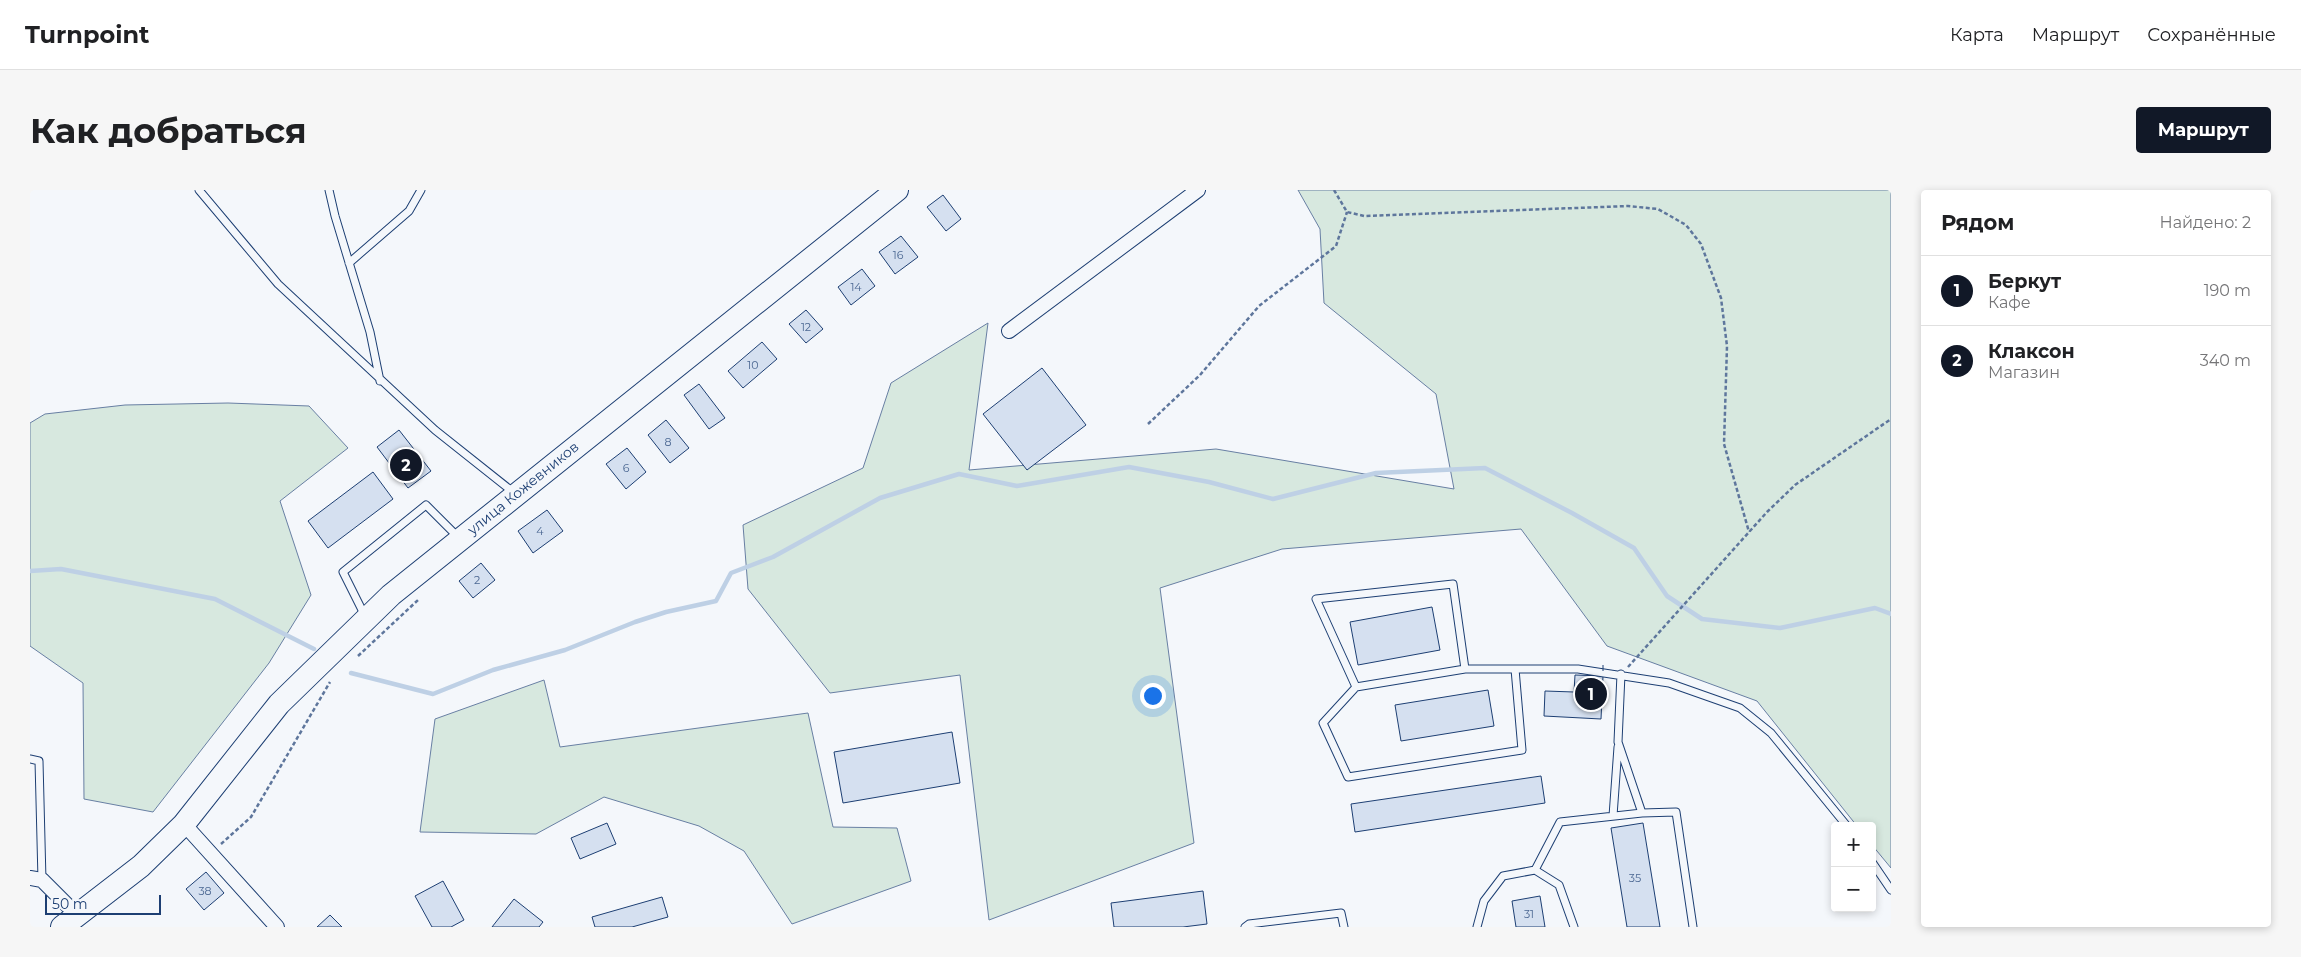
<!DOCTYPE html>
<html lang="ru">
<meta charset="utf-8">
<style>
:root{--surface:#fff;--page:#f6f6f6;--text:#202124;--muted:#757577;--line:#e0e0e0;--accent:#111827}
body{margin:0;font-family:Montserrat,sans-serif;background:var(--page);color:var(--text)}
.controls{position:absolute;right:15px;bottom:15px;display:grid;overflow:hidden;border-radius:5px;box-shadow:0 2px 8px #0003}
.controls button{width:45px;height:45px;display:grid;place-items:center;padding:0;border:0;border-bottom:1px solid var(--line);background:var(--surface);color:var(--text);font:25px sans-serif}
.scale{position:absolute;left:15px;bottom:12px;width:116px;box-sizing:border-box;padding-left:5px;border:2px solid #1d3f73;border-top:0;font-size:14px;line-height:18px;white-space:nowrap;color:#1d3f73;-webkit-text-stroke:4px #f4f7fb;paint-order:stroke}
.you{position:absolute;left:1122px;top:505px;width:18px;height:18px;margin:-12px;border:4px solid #fff;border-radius:50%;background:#1a73e8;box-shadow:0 0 0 8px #1a73e833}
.badge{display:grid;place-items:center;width:32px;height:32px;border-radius:50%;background:var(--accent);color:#fff;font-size:16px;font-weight:700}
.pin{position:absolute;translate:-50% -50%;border:2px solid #fff;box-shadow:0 1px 5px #0006}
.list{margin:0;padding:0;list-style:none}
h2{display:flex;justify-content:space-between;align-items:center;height:65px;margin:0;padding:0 20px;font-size:21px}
h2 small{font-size:16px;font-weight:400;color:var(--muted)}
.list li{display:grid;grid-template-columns:32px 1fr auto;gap:15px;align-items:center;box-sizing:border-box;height:70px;padding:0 20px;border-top:1px solid var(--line)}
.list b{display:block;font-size:19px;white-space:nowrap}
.list p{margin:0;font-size:16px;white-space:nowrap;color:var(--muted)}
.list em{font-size:16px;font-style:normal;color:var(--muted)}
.map{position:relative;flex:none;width:1861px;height:737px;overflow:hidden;border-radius:5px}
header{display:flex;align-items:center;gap:30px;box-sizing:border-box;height:70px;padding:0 25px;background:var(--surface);border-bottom:1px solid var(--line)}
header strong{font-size:24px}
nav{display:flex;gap:28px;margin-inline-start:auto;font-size:18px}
.intro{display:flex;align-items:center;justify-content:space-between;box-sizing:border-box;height:120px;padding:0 30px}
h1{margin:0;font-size:35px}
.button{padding:12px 22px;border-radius:5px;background:var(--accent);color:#fff;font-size:18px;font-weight:700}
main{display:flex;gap:30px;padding:0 30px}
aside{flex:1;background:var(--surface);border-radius:5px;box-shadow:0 2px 8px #0003}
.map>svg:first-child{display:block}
.green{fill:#d7e8df;stroke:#687fa3}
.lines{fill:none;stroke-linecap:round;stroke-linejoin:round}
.stream{stroke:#bed0e5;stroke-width:4.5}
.building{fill:#d5e0f0;stroke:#1d3f73}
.service-casing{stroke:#1d3f73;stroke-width:9}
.minor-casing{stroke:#1d3f73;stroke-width:16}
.primary-casing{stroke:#1d3f73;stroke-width:24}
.path{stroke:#5e769c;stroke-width:2.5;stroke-dasharray:4 2.5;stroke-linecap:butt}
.service{stroke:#f4f7fb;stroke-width:7}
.minor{stroke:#f4f7fb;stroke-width:14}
.primary{stroke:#f4f7fb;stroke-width:22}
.fence{stroke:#1d3f73;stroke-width:1;stroke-dasharray:6 2.5;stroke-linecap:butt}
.labels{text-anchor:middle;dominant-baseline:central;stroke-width:4;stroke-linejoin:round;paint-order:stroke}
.number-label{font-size:11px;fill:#4b6792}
.street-label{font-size:14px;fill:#1d3f73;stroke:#f4f7fb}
</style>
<header>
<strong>Turnpoint</strong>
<nav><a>Карта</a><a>Маршрут</a><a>Сохранённые</a></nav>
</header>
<div class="intro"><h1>Как добраться</h1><a class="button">Маршрут</a></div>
<main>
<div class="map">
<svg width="1861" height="737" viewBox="0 0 1861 737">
<rect width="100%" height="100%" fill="#f4f7fb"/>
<path class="green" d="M 1268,0 L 1861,0 L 1861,678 L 1842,655 L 1842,636 L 1827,636 L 1727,511 L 1577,456 L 1491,339 L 1252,359 L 1130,398 L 1164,653 L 959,730 L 930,485 L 800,503 L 718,399 L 713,335 L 833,278 L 861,193 L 958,133 L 939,280 L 1186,259 L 1424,299 L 1406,204 L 1294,113 L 1290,39 Z
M 198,213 L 279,216 L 318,258 L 250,311 L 281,405 L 239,473 L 123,622 L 54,609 L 53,493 L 0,456 L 0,233 L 15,224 L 95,215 Z
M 514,490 L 530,557 L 778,523 L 803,637 L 867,638 L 881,691 L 762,734 L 714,661 L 669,636 L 574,607 L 506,644 L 390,642 L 405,529 Z"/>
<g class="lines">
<path class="stream" d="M 0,381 L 31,379 L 185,409 L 284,459
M 321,483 L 403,504 L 463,480 L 535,460 L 605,432 L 636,422 L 686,411 L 701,383 L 743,367 L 850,308 L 929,284 L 987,296 L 1099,277 L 1179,292 L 1243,309 L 1346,283 L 1455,278 L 1542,323 L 1604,358 L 1637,406 L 1672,429 L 1750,438 L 1845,418 L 1861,424"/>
</g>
<path class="building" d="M 913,5 L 931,29 L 916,41 L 897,17 Z
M 871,46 L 888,67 L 865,84 L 849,62 Z
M 832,79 L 845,96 L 821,115 L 808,97 Z
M 776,120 L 793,139 L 776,153 L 759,134 Z
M 732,152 L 747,169 L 713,198 L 698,181 Z
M 1012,178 L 1056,235 L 997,280 L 953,224 Z
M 669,194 L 695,228 L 679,239 L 654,205 Z
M 636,230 L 659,258 L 640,273 L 618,245 Z
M 369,240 L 401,281 L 378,298 L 347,257 Z
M 597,258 L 616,282 L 596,299 L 576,274 Z
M 343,282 L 363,309 L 298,358 L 278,331 Z
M 517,320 L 533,341 L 503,363 L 488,341 Z
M 451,373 L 465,390 L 443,408 L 429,391 Z
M 1402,417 L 1410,460 L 1328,475 L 1320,432 Z
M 1545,485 L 1573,486 L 1571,529 L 1514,526 L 1515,501 L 1544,502 Z
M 1458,500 L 1464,536 L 1371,551 L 1365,515 Z
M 922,542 L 930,593 L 813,613 L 804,562 Z
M 1511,586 L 1515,613 L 1325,642 L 1321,614 Z
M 577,633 L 586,654 L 550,669 L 541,648 Z
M 1613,633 L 1630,737 L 1597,737 L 1581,638 Z
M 176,682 L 194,703 L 174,720 L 156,699 Z
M 413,691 L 434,730 L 421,737 L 402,737 L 385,706 Z
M 1173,701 L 1177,734 L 1153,737 L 1084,737 L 1081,713 Z
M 1510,706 L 1515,737 L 1486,737 L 1482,711 Z
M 632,707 L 638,727 L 602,737 L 565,737 L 562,727 Z
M 484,709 L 513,732 L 509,737 L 462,737 Z
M 300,725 L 312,737 L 287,737 Z"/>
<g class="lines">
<g class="service-casing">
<path id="service" d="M 169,0 L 248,94 L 405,240 L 483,302
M 299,0 L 305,26 L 340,142 L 350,191
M 319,73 L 379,21 L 391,0
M 335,426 L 313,382 L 396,315 L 429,348
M 1485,479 L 1492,560 L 1318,587 L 1293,533 L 1326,497 L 1435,479 L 1548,479 L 1639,493 L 1710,518 L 1741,543 L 1817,636
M 1591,484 L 1588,552 L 1612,623 L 1646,622 L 1663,737
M 1326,497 L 1286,409 L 1423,394 L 1435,479
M 0,569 L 9,571 L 12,690
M 1583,626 L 1588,557
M 1842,672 L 1861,700
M 1505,680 L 1530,632 L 1612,623
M 1215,737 L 1219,734 L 1311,723 L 1314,737
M 1447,737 L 1454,711 L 1473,686 L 1505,680 L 1529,695 L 1544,737"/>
</g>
<g class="minor-casing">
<path id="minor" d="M 979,141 L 1168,0
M 154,634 L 247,737
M 0,688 L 12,690 L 47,725"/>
</g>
<g class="primary-casing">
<path id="primary" d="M 32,737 L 111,676 L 154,634 L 249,514 L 361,405 L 867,0"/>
</g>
<path class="path" d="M 1304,0 L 1317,22 L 1334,26 L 1598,16 L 1628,19 L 1656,35 L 1671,54 L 1691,108 L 1697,156 L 1694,254 L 1719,342
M 1118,234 L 1170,185 L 1229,116 L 1306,56 L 1317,22
M 328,466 L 388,410
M 1598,477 L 1737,322 L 1765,295 L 1861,229
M 191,654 L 221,627 L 300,492"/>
<use href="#service" class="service"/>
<use href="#minor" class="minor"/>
<use href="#primary" class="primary"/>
<path class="fence" d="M 1573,481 L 1573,473"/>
</g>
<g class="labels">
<g class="number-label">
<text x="868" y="65">16</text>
<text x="826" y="97">14</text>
<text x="776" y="137">12</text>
<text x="723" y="175">10</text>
<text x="638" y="252">8</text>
<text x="596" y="278">6</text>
<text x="510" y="341">4</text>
<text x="447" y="390">2</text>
<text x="1605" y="688">35</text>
<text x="175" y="701">38</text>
<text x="1499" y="724">31</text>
</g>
<g class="street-label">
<text transform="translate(493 298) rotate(-39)">улица Кожевников</text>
</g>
</g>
</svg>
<div class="controls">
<button>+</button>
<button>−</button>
</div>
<div class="scale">50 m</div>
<div class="you"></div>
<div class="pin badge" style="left:1561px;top:504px">1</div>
<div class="pin badge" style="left:376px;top:275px">2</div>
</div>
<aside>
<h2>Рядом<small>Найдено: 2</small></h2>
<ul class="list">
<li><span class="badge">1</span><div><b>Беркут</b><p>Кафе</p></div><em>190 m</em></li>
<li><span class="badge">2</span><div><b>Клаксон</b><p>Магазин</p></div><em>340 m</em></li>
</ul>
</aside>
</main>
